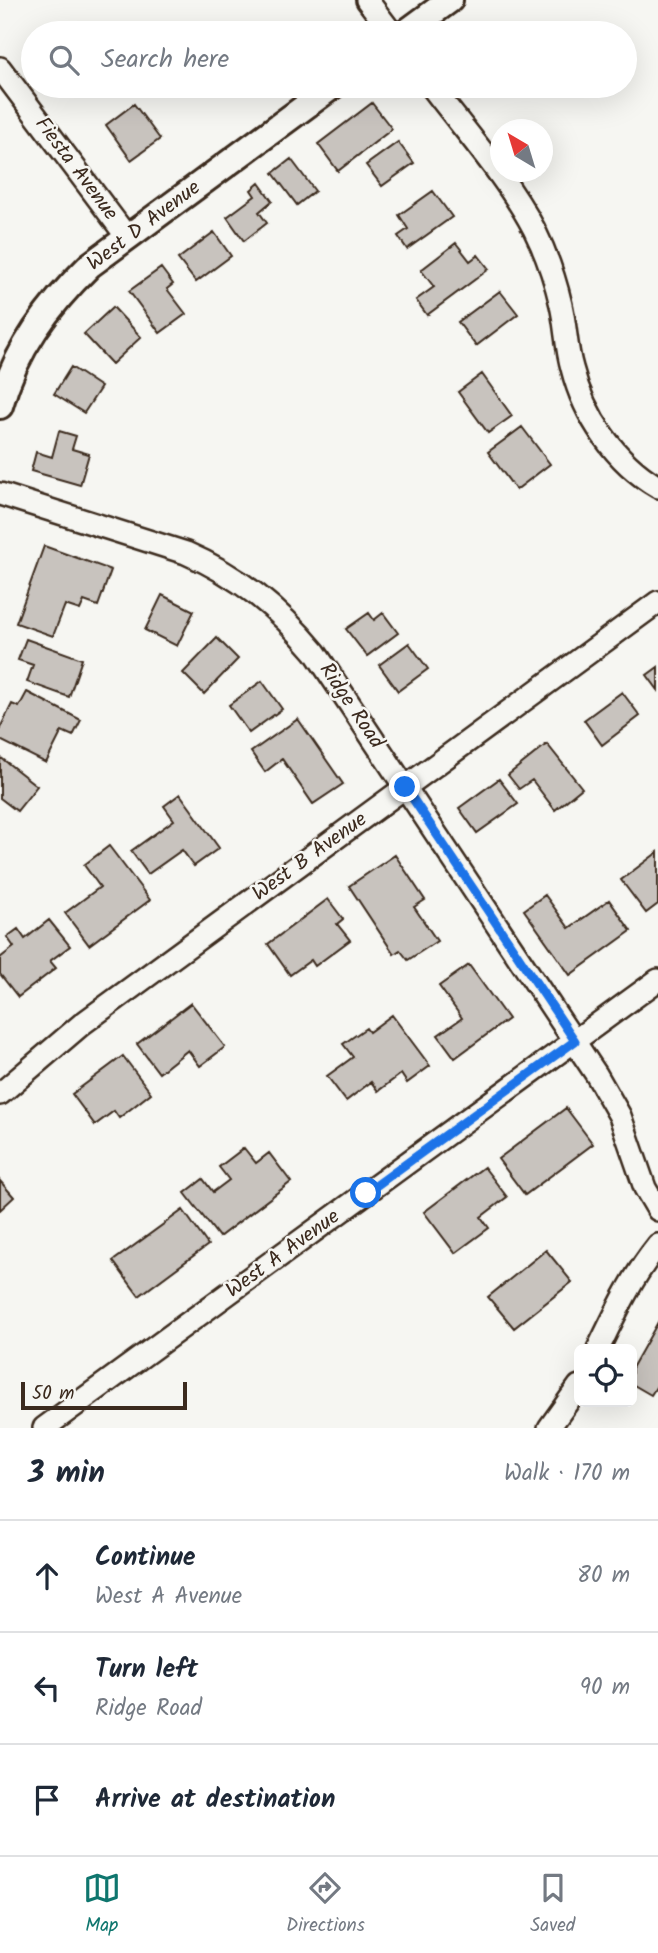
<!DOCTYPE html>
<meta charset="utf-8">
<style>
:root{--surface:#fff;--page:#f6f6f7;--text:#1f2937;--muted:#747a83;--line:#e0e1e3;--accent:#0f766e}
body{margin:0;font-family:Kalam,sans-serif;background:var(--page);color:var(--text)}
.controls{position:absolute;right:21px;bottom:21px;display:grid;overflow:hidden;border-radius:10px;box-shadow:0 7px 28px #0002}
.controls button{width:63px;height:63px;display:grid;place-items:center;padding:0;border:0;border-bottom:2px solid var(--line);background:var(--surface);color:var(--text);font:35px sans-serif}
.compass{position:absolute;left:490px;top:119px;width:63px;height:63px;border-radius:50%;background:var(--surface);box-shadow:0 7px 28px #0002;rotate:322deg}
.scale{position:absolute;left:21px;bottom:18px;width:166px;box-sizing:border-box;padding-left:7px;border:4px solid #3b2a1e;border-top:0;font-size:19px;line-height:24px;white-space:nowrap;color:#3b2a1e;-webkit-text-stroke:5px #f6f6f2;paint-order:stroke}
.stop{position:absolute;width:21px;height:21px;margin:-16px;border:5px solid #1a73e8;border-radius:50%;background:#fff}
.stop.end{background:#1a73e8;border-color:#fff;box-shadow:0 2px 7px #0008}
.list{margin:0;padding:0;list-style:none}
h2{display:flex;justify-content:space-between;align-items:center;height:91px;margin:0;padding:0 28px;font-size:30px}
h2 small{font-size:23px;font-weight:400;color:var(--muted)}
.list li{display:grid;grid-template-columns:46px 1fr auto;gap:21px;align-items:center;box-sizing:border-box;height:112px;padding:0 28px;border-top:2px solid var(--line)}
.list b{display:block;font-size:26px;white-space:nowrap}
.list p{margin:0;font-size:23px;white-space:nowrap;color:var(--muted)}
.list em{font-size:23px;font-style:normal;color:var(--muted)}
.icon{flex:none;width:38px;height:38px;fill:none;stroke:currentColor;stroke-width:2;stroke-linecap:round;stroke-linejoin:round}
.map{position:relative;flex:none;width:658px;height:1428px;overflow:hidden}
.search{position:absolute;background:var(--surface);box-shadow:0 7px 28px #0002;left:21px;right:21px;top:21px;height:77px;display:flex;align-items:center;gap:18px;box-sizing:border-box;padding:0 24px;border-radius:38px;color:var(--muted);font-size:26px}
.sheet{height:427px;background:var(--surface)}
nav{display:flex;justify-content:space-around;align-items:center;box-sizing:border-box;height:98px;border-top:2px solid var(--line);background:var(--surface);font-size:19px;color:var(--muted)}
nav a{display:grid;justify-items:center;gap:4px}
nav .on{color:var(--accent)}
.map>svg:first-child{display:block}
.building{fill:#c8c3be;stroke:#3b2a1e;stroke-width:2}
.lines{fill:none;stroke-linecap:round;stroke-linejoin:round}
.minor-casing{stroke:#3b2a1e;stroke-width:26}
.tertiary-casing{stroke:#3b2a1e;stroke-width:30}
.minor{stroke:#f6f6f2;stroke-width:21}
.tertiary{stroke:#f6f6f2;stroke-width:24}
.route{stroke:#1a73e8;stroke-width:9}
.labels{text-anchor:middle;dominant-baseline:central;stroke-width:5;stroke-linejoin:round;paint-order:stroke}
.street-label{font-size:21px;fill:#3b2a1e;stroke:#f6f6f2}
</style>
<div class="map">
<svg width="658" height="1428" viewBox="0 0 658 1428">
<rect width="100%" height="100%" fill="#f6f6f2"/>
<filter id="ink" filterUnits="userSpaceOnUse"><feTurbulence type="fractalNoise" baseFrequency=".0143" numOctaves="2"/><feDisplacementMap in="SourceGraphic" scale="14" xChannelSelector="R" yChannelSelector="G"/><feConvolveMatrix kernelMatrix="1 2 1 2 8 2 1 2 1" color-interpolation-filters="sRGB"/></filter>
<g filter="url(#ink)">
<path class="building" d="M 372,103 L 392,129 L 338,171 L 318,144 Z
M 134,104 L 160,139 L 131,160 L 106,125 Z
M 398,142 L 414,163 L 382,186 L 366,165 Z
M 291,159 L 315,191 L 297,205 L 273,173 Z
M 259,183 L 272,201 L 259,212 L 267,223 L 244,241 L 227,217 L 255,196 L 251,190 Z
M 433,191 L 452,217 L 407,249 L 398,236 L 408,229 L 399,215 Z
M 214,232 L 231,256 L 196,282 L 178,259 Z
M 456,243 L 470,261 L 478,255 L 489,269 L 427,315 L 416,300 L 434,287 L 421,270 Z
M 161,268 L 173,284 L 167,289 L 186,314 L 160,333 L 129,291 Z
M 500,291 L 518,314 L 476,346 L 458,322 Z
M 113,307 L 141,337 L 112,364 L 84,334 Z
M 71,367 L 101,387 L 84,413 L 54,394 Z
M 482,374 L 512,416 L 488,433 L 458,392 Z
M 522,427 L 550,464 L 516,490 L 488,452 Z
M 59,431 L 76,436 L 72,449 L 89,454 L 80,485 L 31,471 L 36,452 L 52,457 Z
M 44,546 L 111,570 L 98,606 L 84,601 L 80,610 L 65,605 L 53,636 L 16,623 Z
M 162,595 L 194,611 L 177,646 L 145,630 Z
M 369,613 L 374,620 L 383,613 L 398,633 L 367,656 L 346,629 Z
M 217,638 L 238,659 L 204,694 L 183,673 Z
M 26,639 L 82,659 L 69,697 L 27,682 L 33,665 L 18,660 Z
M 409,643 L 428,669 L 398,691 L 379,665 Z
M 658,667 L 658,690 L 647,675 Z
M 262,681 L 282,709 L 249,733 L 229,705 Z
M 27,692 L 81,720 L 73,736 L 62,731 L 46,763 L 0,740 L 0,728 L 12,704 L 19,707 Z
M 622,692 L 640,716 L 602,745 L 584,720 Z
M 298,719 L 343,784 L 313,804 L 282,759 L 265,772 L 251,752 Z
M 547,744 L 582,788 L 555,810 L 532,780 L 519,789 L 508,775 Z
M 0,757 L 37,786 L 17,811 L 0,798 Z
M 499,779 L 518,804 L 477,833 L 459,808 Z
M 180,794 L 219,848 L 194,866 L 182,850 L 148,874 L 131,851 L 174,820 L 164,806 Z
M 109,846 L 150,900 L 89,945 L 65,913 L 100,887 L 84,865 Z
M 658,852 L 658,904 L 646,913 L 621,880 Z
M 395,855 L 425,900 L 414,907 L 437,941 L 408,960 L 400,950 L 394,954 L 349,886 Z
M 545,895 L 569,928 L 609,900 L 631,931 L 570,975 L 524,910 Z
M 328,899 L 343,919 L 337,924 L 350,940 L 315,966 L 311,960 L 290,975 L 268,944 Z
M 49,920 L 70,946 L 50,961 L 56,968 L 18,997 L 0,974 L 0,958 L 14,947 L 7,937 L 18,929 L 25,939 Z
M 469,965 L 508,1019 L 455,1058 L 438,1035 L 462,1018 L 439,986 Z
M 191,1003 L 225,1047 L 200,1066 L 188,1050 L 159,1073 L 137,1044 Z
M 392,1015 L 430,1066 L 407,1083 L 401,1074 L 378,1091 L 371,1082 L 346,1101 L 327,1076 L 353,1057 L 343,1044 L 366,1028 L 369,1032 Z
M 123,1056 L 151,1093 L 119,1118 L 114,1111 L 95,1125 L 72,1094 Z
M 566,1108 L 593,1144 L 525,1195 L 498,1159 Z
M 244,1148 L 256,1163 L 269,1153 L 291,1182 L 219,1237 L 185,1193 L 203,1179 L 213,1192 L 229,1180 L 219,1167 Z
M 484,1167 L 507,1197 L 481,1217 L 489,1228 L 455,1253 L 424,1212 Z
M 0,1181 L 14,1197 L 0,1210 Z
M 183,1210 L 208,1245 L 139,1296 L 113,1261 Z
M 546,1250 L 572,1282 L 514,1328 L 488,1297 Z
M 658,1322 L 658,1384 L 651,1395 L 632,1384 L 632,1368 Z"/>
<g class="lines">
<g class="minor-casing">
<path id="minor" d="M 367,0 L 392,33
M 0,68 L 127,237
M 431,86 C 465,131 508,179 534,229 C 546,253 555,279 561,305 C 566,326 566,348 572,368 C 584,416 615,462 658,487
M 0,494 L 186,553 C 239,576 278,608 315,652 L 596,1074 L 620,1116 L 645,1188 L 658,1210
M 0,1094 L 82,1024 L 658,602
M 598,1349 C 616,1312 632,1277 658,1245
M 44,1428 L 658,980
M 549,1428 L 579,1386"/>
</g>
<g class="tertiary-casing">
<path id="tertiary" d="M 405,33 L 450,0
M 0,406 C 15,350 49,305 90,265 L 333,86"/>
</g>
<use href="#minor" class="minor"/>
<use href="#tertiary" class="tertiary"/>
</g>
</g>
<g class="lines" filter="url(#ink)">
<path class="route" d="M 366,1193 L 575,1041 L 405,787"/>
</g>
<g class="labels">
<g class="street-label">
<text transform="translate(76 169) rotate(53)">Fiesta Avenue</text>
<text transform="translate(144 226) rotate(-37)">West D Avenue</text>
<text transform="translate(351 706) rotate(56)">Ridge Road</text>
<text transform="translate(310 857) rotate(-36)">West B Avenue</text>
<text transform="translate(283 1254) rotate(-36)">West A Avenue</text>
</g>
</g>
</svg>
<div class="controls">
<button><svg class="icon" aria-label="locate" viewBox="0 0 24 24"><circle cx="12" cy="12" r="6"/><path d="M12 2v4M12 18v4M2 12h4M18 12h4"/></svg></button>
</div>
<svg class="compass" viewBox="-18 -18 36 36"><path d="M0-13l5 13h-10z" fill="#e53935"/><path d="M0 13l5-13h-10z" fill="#747a83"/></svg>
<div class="scale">50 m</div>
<div class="stop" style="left:366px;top:1193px"></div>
<div class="stop end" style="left:405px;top:787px"></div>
<div class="search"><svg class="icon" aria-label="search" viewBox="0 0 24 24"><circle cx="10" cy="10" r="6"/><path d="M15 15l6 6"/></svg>Search here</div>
</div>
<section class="sheet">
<h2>3 min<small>Walk · 170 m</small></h2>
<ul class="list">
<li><svg class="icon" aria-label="ahead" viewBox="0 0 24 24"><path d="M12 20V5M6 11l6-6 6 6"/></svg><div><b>Continue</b><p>West A Avenue</p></div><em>80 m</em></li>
<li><svg class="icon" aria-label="left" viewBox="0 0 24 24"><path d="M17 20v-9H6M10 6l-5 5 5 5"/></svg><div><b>Turn left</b><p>Ridge Road</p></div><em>90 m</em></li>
<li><svg class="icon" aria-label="arrive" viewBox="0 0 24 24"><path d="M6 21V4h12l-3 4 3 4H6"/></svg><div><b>Arrive at destination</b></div></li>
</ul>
</section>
<nav>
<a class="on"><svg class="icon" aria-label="map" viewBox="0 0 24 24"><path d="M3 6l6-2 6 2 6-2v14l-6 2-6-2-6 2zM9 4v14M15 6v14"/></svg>Map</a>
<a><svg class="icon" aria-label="directions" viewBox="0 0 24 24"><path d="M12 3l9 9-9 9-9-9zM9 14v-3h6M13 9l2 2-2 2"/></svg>Directions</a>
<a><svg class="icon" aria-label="saved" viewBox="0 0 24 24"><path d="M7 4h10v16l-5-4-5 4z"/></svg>Saved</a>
</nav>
